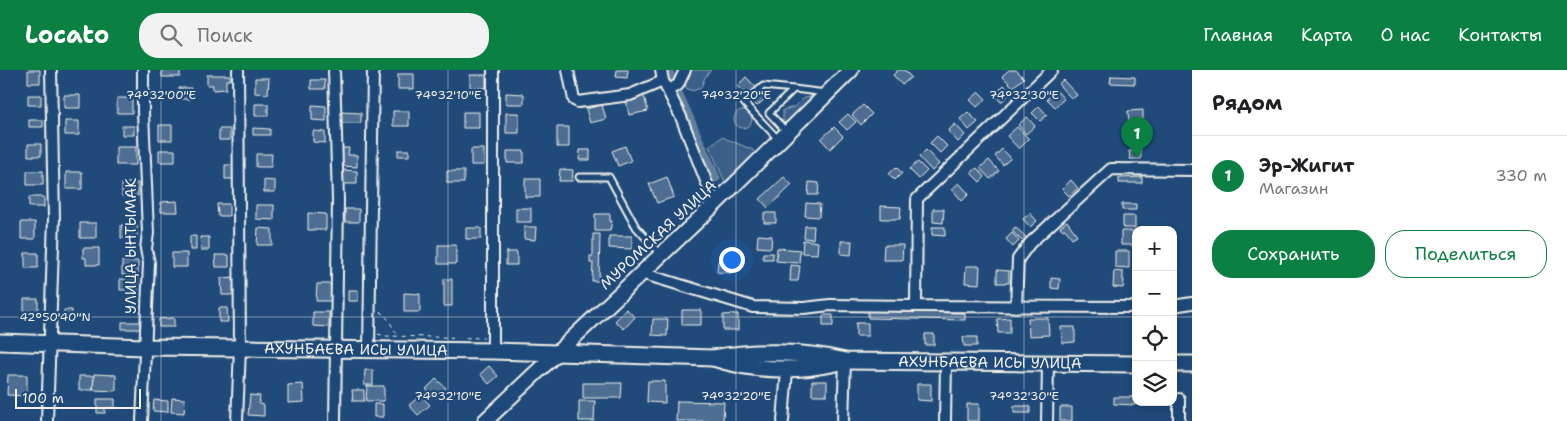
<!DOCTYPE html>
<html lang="ru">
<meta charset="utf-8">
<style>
:root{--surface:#fff;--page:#f2f2f2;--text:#202124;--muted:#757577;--line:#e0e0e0;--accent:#0b8043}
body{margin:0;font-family:"Shantell Sans",sans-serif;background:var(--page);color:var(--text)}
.controls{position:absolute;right:15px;bottom:15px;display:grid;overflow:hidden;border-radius:10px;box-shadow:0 2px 8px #0003}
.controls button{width:45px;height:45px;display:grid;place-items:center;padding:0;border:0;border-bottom:1px solid var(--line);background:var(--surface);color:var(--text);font:25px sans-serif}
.scale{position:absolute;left:15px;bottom:12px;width:126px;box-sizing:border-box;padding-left:5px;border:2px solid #f4f1e8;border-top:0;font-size:14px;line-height:18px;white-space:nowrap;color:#f4f1e8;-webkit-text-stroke:4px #1f4a7a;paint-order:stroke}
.you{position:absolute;left:731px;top:189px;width:18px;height:18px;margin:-12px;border:4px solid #fff;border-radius:50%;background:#1a73e8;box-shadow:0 0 0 8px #1a73e833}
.badge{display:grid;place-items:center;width:32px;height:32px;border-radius:50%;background:var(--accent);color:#fff;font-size:16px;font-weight:700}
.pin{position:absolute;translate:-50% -41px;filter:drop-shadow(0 1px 2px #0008)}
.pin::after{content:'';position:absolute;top:26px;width:18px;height:15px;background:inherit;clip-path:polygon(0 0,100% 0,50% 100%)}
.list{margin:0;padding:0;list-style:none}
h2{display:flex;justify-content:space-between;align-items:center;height:65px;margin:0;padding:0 20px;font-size:21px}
h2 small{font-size:16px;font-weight:400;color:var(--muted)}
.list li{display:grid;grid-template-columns:32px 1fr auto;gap:15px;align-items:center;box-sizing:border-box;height:80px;padding:0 20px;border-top:1px solid var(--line)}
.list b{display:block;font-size:19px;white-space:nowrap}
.list p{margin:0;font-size:16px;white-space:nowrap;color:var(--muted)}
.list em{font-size:16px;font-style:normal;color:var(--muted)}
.actions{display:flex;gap:10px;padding:15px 20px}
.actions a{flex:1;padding:11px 0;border:1px solid var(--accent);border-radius:20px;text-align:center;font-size:18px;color:var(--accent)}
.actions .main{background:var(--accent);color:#fff}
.icon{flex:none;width:28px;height:28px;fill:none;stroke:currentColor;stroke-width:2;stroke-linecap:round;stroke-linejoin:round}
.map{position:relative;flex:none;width:1192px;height:351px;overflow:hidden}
header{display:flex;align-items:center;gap:30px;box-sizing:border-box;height:70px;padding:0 25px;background:var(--accent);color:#fff}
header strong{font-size:24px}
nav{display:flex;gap:28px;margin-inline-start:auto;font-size:18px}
.search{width:350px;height:45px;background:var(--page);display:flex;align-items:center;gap:12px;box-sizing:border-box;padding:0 18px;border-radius:20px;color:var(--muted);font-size:19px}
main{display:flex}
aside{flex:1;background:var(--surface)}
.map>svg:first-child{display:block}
.green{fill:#3a5f88;stroke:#97a8b8}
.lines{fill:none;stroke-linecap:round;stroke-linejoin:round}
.canal{stroke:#627e9d;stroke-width:9}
.building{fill:#4d6e92;stroke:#f4f1e8}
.lane-casing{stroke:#f4f1e8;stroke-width:9}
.street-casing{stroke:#f4f1e8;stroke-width:14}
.secondary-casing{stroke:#f4f1e8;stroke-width:18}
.primary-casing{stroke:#f4f1e8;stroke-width:19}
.path{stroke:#f4f1e8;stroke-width:1;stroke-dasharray:4 4;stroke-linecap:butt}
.lane{stroke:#1f4a7a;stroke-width:5}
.street{stroke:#1f4a7a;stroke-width:10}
.secondary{stroke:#1f4a7a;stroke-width:14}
.primary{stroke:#1f4a7a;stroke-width:15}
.ticks{fill:none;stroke:#f4f1e8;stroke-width:1;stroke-opacity:0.45}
.labels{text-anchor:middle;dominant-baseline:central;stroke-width:4.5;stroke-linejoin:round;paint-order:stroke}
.street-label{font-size:15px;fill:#f4f1e8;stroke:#1f4a7a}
.ticks-label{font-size:12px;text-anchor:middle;fill:#f4f1e8;stroke:#1f4a7a;stroke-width:4.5;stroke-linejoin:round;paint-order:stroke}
</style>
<header>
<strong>Locato</strong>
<div class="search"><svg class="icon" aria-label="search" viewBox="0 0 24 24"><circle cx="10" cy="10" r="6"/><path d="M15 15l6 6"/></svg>Поиск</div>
<nav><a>Главная</a><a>Карта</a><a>О нас</a><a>Контакты</a></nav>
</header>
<main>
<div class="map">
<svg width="1192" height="351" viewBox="0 0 1192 351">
<rect width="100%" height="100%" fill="#1f4a7a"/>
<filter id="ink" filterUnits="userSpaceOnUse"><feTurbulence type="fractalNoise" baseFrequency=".02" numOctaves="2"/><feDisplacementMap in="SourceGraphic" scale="10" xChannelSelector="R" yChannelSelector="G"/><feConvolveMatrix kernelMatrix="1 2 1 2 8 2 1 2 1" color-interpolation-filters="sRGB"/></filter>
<g filter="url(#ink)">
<path class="green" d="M 688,0 L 711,0 L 705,7 L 701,18 L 692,21 L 686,18 L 685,11 Z
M 813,26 L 815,29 L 787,56 L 783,49 L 783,40 L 794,37 L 802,29 Z
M734 49a9 9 0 1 1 18 0a9 9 0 1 1-18 0Z
M 722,67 L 753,80 L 756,84 L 726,114 L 709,76 Z"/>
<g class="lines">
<path class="canal" d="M 668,0 L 716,108"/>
</g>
<path class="building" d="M 28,0 L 40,0 L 40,13 L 28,13 Z
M 162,0 L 180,0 L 180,7 L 162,7 Z
M 617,0 L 628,0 L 627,8 L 616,7 Z
M 898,0 L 904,0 L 911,7 L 902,15 L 893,5 Z
M 1009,0 L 1016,0 L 1024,8 L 1013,17 L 1002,6 Z
M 398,4 L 414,4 L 414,19 L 398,19 Z
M 207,5 L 230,5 L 230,10 L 226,10 L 226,19 L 213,20 L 213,15 L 207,15 Z
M 470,5 L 486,5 L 486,18 L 470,18 Z
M 1111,6 L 1135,7 L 1135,14 L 1110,13 Z
M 746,7 L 766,28 L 757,36 L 737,16 Z
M 255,8 L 269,8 L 268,24 L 255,23 Z
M 311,10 L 325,10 L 325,19 L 311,19 Z
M 1063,10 L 1077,25 L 1072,29 L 1058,14 Z
M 1004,15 L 1011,23 L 1001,32 L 994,25 Z
M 179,18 L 191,18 L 191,29 L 180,29 Z
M 1056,20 L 1064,29 L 1055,37 L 1047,29 Z
M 979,22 L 986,29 L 977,37 L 970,30 Z
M 506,23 L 524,24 L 524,34 L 506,34 Z
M 28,25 L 41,25 L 41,35 L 28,35 Z
M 64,25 L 80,25 L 80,38 L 64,38 Z
M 644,26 L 648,41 L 629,45 L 626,30 Z
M 117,28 L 132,28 L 132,43 L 117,43 Z
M 255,34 L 268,34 L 268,46 L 255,46 Z
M 312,35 L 326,36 L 326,51 L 312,50 Z
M 602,35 L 606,49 L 590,53 L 586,39 Z
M 863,35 L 872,44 L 861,55 L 852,45 Z
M 1039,36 L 1047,45 L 1040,51 L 1032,43 Z
M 1143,40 L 1143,53 L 1129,54 L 1128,41 Z
M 393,41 L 409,41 L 409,56 L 393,56 Z
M 339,42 L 361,43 L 361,53 L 338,53 Z
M 463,42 L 479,42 L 479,58 L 463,58 Z
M 968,42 L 978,52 L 969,60 L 960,49 Z
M 506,43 L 519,43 L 519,63 L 506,63 Z
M 848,44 L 856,52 L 847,60 L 839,52 Z
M 1027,47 L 1035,56 L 1026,64 L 1018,55 Z
M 29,50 L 43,50 L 43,57 L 29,57 Z
M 65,51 L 79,51 L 79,65 L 65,65 Z
M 955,54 L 965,65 L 958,72 L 948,61 Z
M 159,55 L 172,55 L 172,70 L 159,70 Z
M 122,56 L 134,56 L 134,65 L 122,65 Z
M 557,57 L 569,57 L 569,77 L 557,77 Z
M 834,57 L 843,66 L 830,79 L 821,69 Z
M 1017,57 L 1029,69 L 1019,79 L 1007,66 Z
M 253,58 L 270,59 L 270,65 L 253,65 Z
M 219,59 L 230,59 L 230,70 L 219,70 Z
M 313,61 L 325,62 L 325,73 L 313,72 Z
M 1142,61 L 1142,74 L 1129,75 L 1128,62 Z
M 937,66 L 947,76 L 940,83 L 930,73 Z
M 28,74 L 41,74 L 41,86 L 28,86 Z
M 625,76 L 631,91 L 618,96 L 612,81 Z
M 116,77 L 136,77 L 136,95 L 116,95 Z
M 342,78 L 349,78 L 348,85 L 357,85 L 357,97 L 342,96 Z
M 471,79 L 484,79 L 484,95 L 471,95 Z
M 1002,79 L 1011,88 L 1003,95 L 995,86 Z
M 159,80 L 175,80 L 175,92 L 159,92 Z
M 398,80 L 409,80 L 409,86 L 398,86 Z
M 580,80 L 590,80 L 590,90 L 579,90 Z
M 926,80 L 939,94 L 932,101 L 919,87 Z
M 1141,80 L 1141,89 L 1130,89 L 1129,81 Z
M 507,81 L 524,81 L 524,93 L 507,93 Z
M 256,84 L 272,84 L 271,97 L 256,97 Z
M 989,90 L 999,101 L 990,109 L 980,98 Z
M 918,92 L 927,101 L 919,109 L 909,99 Z
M 225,95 L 234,95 L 234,109 L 225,109 Z
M 896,97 L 902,103 L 895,110 L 889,104 Z
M 977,98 L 985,107 L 980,112 L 971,103 Z
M 560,99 L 573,100 L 572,111 L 559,111 Z
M 342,100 L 357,101 L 357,114 L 342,114 Z
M 27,101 L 43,101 L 43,115 L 27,115 Z
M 447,101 L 464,101 L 464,113 L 447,113 Z
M 66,102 L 82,102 L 82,119 L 66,119 Z
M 667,107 L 674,127 L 657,133 L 649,114 Z
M 784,107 L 792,115 L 768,138 L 760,129 Z
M 1142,107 L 1142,113 L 1119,113 L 1119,108 Z
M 525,109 L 540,109 L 540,127 L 525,127 Z
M 264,110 L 275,111 L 275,122 L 264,122 Z
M 1071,110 L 1078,118 L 1069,126 L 1062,119 Z
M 809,112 L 819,113 L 818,125 L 808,125 Z
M 122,113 L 138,113 L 138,126 L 122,126 Z
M 959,113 L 969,124 L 962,131 L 952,119 Z
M 29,127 L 44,127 L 44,137 L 29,137 Z
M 177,131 L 178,142 L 161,142 L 161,132 Z
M 806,133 L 820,134 L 819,147 L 805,146 Z
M 217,134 L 229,134 L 229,146 L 218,146 Z
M 1122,134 L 1136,134 L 1136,140 L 1122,140 Z
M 256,135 L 274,135 L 274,150 L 256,149 Z
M 881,136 L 901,137 L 900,149 L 881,149 Z
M 516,138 L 531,138 L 531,152 L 516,152 Z
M 345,139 L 359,139 L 359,152 L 345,152 Z
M 933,139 L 944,139 L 943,153 L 933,152 Z
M 308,143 L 326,144 L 326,160 L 308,160 Z
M 764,143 L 776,143 L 776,153 L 764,153 Z
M 1030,143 L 1037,151 L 1030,157 L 1023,149 Z
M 595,144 L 610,144 L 610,151 L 612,151 L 610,161 L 595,161 Z
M 1123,146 L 1135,146 L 1135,158 L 1123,158 Z
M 1067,151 L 1077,165 L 1072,168 L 1065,159 L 1063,160 L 1060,157 Z
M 21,152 L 35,152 L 35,169 L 21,169 Z
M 80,153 L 96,153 L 96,168 L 80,168 Z
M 121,155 L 137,155 L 137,168 L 121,168 Z
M 805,156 L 814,156 L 813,169 L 804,168 Z
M 524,157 L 536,157 L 535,170 L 524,169 Z
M 932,157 L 945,157 L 945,166 L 932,165 Z
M 1015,157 L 1027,168 L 1023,172 L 1012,161 Z
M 258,158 L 272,159 L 272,175 L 257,175 Z
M 466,158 L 481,158 L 481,169 L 466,169 Z
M 1121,161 L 1136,161 L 1136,175 L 1121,175 Z
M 1012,163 L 1019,171 L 1013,177 L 1006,169 Z
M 593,164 L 600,164 L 599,211 L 592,211 L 593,193 L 590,193 L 590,186 L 593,186 Z
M 758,165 L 772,166 L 771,178 L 757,177 Z
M 190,166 L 196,166 L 196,180 L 190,180 Z
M 609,166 L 632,166 L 632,179 L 609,178 Z
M 200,167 L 209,167 L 209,180 L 201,180 Z
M 803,170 L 818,172 L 817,184 L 802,183 Z
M 841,171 L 852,171 L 851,185 L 841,184 Z
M 438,175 L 456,175 L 456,194 L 438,194 Z
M 884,175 L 903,175 L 902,190 L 883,190 Z
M 83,178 L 99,178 L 99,195 L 86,195 L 86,188 L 83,188 Z
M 777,178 L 800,180 L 799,193 L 776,191 Z
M 1115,181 L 1129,181 L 1129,198 L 1115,197 Z
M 506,182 L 517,182 L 517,195 L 506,195 Z
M 25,183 L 38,183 L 38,198 L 25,198 Z
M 172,183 L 187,183 L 187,197 L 172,197 Z
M 763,183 L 773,183 L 773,189 L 763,189 Z
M 215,185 L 229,185 L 229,197 L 216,197 Z
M 122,191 L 138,191 L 138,205 L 122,205 Z
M 718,191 L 732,192 L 731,203 L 717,202 Z
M 791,195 L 800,196 L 798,211 L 790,211 Z
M 966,196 L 980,196 L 979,214 L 965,213 Z
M 997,200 L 1009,201 L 1009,213 L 997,213 Z
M 1114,201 L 1123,202 L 1123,210 L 1124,210 L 1123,218 L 1113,217 Z
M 236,207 L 236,225 L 222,225 L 221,208 Z
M 1051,208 L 1060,209 L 1059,219 L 1051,218 Z
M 120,209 L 138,209 L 138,220 L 120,220 Z
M 444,209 L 452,209 L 452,236 L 444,236 Z
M 317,214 L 333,214 L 333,231 L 316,231 Z
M 348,220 L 358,220 L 358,231 L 348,231 Z
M 404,223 L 420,224 L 420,242 L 404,242 Z
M 24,229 L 38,229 L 38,244 L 24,244 Z
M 219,238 L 227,238 L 228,252 L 219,252 Z
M 626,239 L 635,247 L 624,259 L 615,251 Z
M 64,240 L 72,240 L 72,252 L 64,252 Z
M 682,240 L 701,240 L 701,255 L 682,255 Z
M 868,241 L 965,243 L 965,250 L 868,248 Z
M 313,242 L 329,242 L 329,257 L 313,256 Z
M 738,244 L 738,260 L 723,260 L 723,245 Z
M 823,245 L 833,245 L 833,256 L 823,256 Z
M 174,248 L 174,257 L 159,257 L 159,249 Z
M 1010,248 L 1010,263 L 998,263 L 997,249 Z
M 1028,248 L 1048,248 L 1049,265 L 1029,266 Z
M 653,249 L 668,249 L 667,266 L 652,265 Z
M 122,252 L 140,252 L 140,259 L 122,259 Z
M 856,253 L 868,253 L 868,266 L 856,266 Z
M 1061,257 L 1075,257 L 1075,272 L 1062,273 Z
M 925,264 L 934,264 L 934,275 L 925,275 Z
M 963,267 L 977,267 L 977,276 L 964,276 Z
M 489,296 L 498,306 L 489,314 L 480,304 Z
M 365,300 L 373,300 L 373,315 L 364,315 Z
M 94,304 L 116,305 L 116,321 L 93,320 Z
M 8,305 L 27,305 L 27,326 L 7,325 Z
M 79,306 L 94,306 L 93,320 L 79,320 Z
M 436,309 L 446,318 L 436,328 L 426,319 Z
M 648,311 L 665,311 L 665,333 L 647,332 Z
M 812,311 L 827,311 L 827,325 L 812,325 Z
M 583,313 L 622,313 L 621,328 L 583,328 Z
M 303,314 L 304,332 L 288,333 L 288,315 Z
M 917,314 L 931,314 L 931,331 L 917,330 Z
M 367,316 L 384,316 L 384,331 L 366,331 Z
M 352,320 L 364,320 L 364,331 L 353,331 Z
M 250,325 L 260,326 L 259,334 L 264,335 L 264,346 L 248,345 Z
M 421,325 L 430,335 L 418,345 L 409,335 Z
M 1114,327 L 1135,327 L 1135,335 L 1114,334 Z
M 172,328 L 185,329 L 184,343 L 171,342 Z
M 97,329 L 115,329 L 115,338 L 105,338 L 105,343 L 97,343 Z
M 154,330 L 168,331 L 168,342 L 153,341 Z
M 579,331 L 595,331 L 594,351 L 579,351 Z
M 677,331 L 724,332 L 723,351 L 676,351 Z
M 374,334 L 383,334 L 383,347 L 374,347 Z
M 967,334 L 979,334 L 979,351 L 967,351 Z
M 1014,336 L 1030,336 L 1030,343 L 1014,343 Z
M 1060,337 L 1072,337 L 1072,351 L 1060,351 Z"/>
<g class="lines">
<g class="lane-casing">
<path id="lane" d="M 786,61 L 769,43 L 794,19 L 826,23
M 778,69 L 744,33 L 763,16 L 794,19
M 579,107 L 609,107 L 636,157 L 660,184"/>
</g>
<g class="street-casing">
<path id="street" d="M 334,0 L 338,130 L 335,351
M 568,0 L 574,30 L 578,32 L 630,25 L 663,11
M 661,0 L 663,11 L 681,47 L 715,134
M 668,20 L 678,15 L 685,0
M 641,203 L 753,237 L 804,238 L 830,235 L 916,236 L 1136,237
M 916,236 L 917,129 L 1052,0
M 1173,236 L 1192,233
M 1016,237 L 1018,189 L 1030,173 L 1111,99 L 1192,100
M 369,280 L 373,0
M 493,281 L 493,0
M 47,351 L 54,148 L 51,0
M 142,351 L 149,193 L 146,179 L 148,163 L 143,42 L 143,0
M 237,351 L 240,278 L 238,0
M 783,351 L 787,300
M 843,351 L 845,291
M 945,351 L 946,292
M 1047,351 L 1048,294
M 1179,351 L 1179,329"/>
</g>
<g class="secondary-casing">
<path id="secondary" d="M 485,351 L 715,134 L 851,0"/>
</g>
<g class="primary-casing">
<g id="primary">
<path id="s1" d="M 0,272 L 145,277 L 493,281 L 713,288 C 753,280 805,281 845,291 L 1136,294"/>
<path d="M 713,288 C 755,302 798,302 841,292"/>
<path d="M 1173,294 L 1192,294"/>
</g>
</g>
<path class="path" d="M 380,241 L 388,249 L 398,266
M 378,264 L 385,266 L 484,268"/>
<use href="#lane" class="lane"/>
<use href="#street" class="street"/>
<use href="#secondary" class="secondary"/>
<use href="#primary" class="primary"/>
</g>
</g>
<path class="ticks" d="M 161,0 L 161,351M 448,0 L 448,351M 736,0 L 736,351M 1024,0 L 1024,351M 0,247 L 1136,247M 1173,247 L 1192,247"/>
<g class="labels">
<g class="street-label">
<text transform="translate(658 165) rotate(-43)">МУРОМСКАЯ УЛИЦА</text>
<text transform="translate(131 176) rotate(-90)">УЛИЦА ЫНТЫМАК</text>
<text stroke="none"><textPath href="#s1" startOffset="356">АХУНБАЕВА ИСЫ УЛИЦА</textPath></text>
<text stroke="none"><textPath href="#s1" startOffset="991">АХУНБАЕВА ИСЫ УЛИЦА</textPath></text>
</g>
</g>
<g class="ticks-label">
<text x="161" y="29">74°32'00"E</text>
<text x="448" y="29">74°32'10"E</text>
<text x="736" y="29">74°32'20"E</text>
<text x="1024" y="29">74°32'30"E</text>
<text x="55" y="251">42°50'40"N</text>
<text x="448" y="330">74°32'10"E</text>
<text x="736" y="330">74°32'20"E</text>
<text x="1024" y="330">74°32'30"E</text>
</g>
</svg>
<div class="controls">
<button>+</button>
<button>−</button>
<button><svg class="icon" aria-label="locate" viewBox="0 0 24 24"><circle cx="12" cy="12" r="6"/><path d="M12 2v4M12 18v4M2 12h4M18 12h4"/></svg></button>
<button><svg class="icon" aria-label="layers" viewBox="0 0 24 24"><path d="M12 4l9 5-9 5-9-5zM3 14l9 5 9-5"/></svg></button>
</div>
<div class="scale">100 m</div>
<div class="you"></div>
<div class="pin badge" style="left:1137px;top:88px">1</div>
</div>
<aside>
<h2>Рядом<small></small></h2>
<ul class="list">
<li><span class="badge">1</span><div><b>Эр-Жигит</b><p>Магазин</p></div><em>330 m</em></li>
</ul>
<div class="actions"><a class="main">Сохранить</a><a>Поделиться</a></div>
</aside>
</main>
